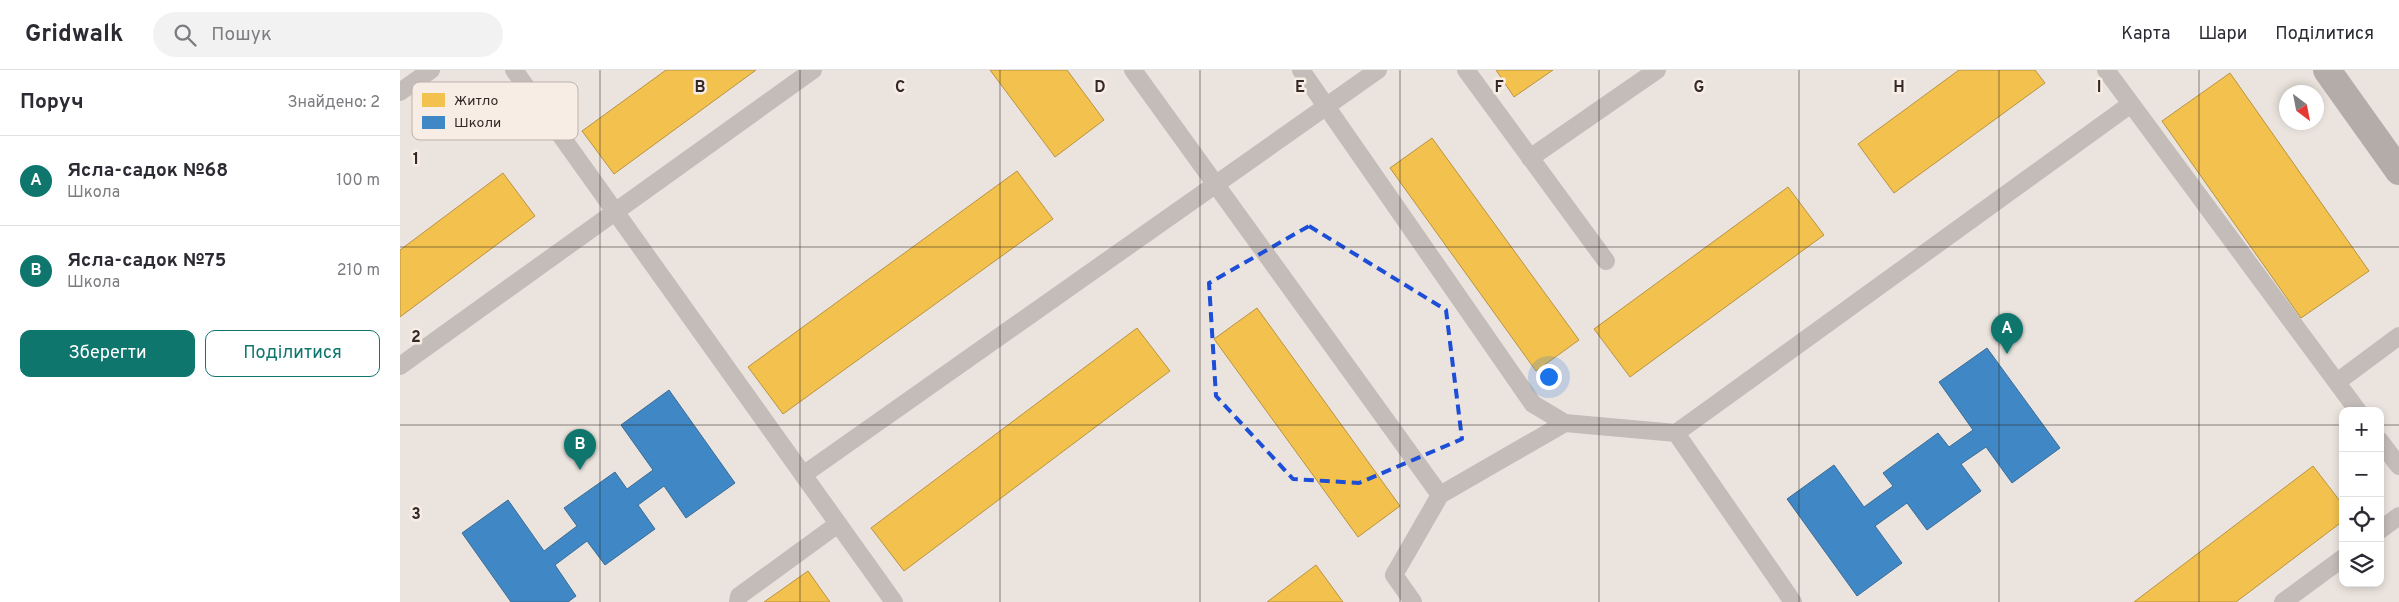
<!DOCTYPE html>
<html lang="uk">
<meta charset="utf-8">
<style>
:root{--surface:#fff;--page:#f2f2f3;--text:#2b2b33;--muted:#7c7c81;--line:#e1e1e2;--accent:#0f766e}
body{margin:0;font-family:Overpass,sans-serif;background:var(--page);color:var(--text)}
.controls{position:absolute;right:15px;bottom:15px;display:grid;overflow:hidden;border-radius:10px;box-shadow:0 2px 8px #0003}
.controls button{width:45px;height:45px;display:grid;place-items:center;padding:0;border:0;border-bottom:1px solid var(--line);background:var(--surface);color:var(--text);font:25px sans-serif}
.compass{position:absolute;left:1879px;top:15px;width:45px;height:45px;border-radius:50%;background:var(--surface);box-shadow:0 2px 8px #0003;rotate:148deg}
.you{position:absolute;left:1148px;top:306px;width:18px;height:18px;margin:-12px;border:4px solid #fff;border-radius:50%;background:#1a73e8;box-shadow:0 0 0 8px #1a73e833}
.badge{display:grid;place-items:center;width:32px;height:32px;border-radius:50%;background:var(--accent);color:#fff;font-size:16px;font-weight:700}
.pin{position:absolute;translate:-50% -41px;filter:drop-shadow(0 1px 2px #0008)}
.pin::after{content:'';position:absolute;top:26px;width:18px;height:15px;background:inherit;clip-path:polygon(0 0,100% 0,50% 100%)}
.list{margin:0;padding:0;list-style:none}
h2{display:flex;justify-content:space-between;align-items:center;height:65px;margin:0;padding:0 20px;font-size:21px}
h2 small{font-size:16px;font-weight:400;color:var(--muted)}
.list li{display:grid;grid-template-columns:32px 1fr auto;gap:15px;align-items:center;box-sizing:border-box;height:90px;padding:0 20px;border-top:1px solid var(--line)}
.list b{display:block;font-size:19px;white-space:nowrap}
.list p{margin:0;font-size:16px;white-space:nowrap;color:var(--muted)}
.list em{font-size:16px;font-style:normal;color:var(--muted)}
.actions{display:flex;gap:10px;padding:15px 20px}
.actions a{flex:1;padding:11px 0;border:1px solid var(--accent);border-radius:10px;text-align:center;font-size:18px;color:var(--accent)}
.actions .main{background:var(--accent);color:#fff}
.icon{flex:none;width:28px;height:28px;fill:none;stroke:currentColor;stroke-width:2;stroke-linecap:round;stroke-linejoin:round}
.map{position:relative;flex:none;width:1999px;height:532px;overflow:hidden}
header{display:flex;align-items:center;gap:30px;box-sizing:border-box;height:70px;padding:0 25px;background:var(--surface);border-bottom:1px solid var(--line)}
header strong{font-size:24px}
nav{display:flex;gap:28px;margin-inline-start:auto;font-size:18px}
.search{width:350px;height:45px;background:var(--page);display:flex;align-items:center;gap:12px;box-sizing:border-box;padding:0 18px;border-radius:28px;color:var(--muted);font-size:19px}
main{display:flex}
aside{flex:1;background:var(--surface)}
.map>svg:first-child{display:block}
.homes{fill:#f2c14e;stroke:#b99342}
.schools{fill:#3f88c5;stroke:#3c6c95}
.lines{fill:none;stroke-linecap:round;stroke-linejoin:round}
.lane{stroke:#c3bcb8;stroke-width:18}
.secondary{stroke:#b4aca8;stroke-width:28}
.marked{fill:none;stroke:#1d4ed8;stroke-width:4;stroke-dasharray:10 6;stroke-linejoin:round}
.grid{fill:none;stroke:#342926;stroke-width:1;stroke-opacity:0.55}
.key{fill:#f8ede5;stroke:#bdb2ac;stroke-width:1}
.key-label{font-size:14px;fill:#342926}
.grid-label{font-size:16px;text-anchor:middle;font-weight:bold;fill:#342926;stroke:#f8ede5;stroke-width:5;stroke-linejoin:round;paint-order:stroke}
</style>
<header>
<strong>Gridwalk</strong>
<div class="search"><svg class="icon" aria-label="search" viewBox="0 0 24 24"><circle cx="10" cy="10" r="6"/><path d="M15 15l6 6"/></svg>Пошук</div>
<nav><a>Карта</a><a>Шари</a><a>Поділитися</a></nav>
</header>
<main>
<aside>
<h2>Поруч<small>Знайдено: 2</small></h2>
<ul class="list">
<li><span class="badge">A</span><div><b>Ясла-садок №68</b><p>Школа</p></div><em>100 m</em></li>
<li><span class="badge">B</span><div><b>Ясла-садок №75</b><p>Школа</p></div><em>210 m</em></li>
</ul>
<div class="actions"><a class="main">Зберегти</a><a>Поділитися</a></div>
</aside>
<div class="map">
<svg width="1999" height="532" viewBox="0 0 1999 532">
<rect width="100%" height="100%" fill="#ebe4de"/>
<path class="homes" d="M 266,0 L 356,0 L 214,104 L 182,61 Z
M 590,0 L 667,0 L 704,50 L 655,87 Z
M 1096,0 L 1153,0 L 1114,27 Z
M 1559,0 L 1635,0 L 1645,13 L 1494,123 L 1458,74 Z
M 1830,3 L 1969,201 L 1901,248 L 1762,51 Z
M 1032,68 L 1179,270 L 1136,301 L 990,98 Z
M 617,101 L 653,149 L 383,344 L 348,297 Z
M 103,103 L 135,146 L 0,247 L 0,180 Z
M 1388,117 L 1424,165 L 1230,307 L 1194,259 Z
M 857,238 L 1000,436 L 958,467 L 814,269 Z
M 737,258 L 770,301 L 504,501 L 471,458 Z
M 1913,396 L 1943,435 L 1943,451 L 1836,532 L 1734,532 Z
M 916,495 L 943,532 L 867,532 Z
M 408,501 L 430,532 L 364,532 Z"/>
<path class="schools" d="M 1587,278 L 1660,378 L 1612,413 L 1586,377 L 1561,394 L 1581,421 L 1527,460 L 1507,433 L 1475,456 L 1502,493 L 1457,526 L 1387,429 L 1434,395 L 1464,437 L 1493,416 L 1483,403 L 1538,363 L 1549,377 L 1573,360 L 1539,312 Z
M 269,320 L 335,413 L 286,448 L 264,416 L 238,435 L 255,459 L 205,495 L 187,471 L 155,495 L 176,526 L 168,532 L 111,532 L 62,463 L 108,430 L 144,481 L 177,456 L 164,438 L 215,402 L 227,419 L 253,400 L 221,355 Z"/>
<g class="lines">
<path class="lane" d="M 114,0 L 494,532
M 733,0 L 1040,425
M 901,0 L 1133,334 L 1165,353 L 1276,363 L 1731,34
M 1066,0 L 1206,191
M 1706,0 L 1958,341
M 0,22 L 31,0
M 1130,88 L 1257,0
M 0,296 L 413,0
M 1937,312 L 1999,266
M 1276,363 L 1393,532
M 1980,371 L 1999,396
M 403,405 L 978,0
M 1980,460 L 1999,446
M 338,532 L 339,526 L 438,454
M 1013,532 L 994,505 L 1040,425 L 1165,353
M 1883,532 L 1943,488"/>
<path class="secondary" d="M 1927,0 L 1999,101"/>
</g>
<path class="marked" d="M 909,156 L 1046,240 L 1062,369 L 959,413 L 893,409 L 816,326 L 809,213 Z"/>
<path class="grid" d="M 200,0 L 200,532M 400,0 L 400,532M 600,0 L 600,532M 800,0 L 800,532M 1000,0 L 1000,532M 1199,0 L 1199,532M 1399,0 L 1399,532M 1599,0 L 1599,532M 1799,0 L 1799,532M 0,177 L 1999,177M 0,355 L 1943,355M 1980,355 L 1999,355"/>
<rect x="12" y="12" width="166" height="58" rx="8" class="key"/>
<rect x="22" y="23" width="23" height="14" fill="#f2c14e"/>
<rect x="22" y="46" width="23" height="13" fill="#3f88c5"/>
<g class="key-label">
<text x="54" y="35">Житло</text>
<text x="54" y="57">Школи</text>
</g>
<g class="grid-label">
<text x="300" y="22">B</text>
<text x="500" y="22">C</text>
<text x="700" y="22">D</text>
<text x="900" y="22">E</text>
<text x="1099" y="22">F</text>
<text x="1299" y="22">G</text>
<text x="1499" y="22">H</text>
<text x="1699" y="22">I</text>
<text x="16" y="94">1</text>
<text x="16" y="272">2</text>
<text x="16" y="449">3</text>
</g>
</svg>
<div class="controls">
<button>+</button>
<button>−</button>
<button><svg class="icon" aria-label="locate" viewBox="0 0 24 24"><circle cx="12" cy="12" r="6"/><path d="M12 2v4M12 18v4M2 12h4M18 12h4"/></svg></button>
<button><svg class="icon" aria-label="layers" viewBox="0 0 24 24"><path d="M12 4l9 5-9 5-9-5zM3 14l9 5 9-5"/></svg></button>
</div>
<svg class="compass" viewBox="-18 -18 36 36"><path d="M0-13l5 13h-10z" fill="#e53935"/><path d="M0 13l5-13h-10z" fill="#7c7c81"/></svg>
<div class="you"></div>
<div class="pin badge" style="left:1607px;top:284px">A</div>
<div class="pin badge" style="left:180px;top:400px">B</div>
</div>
</main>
